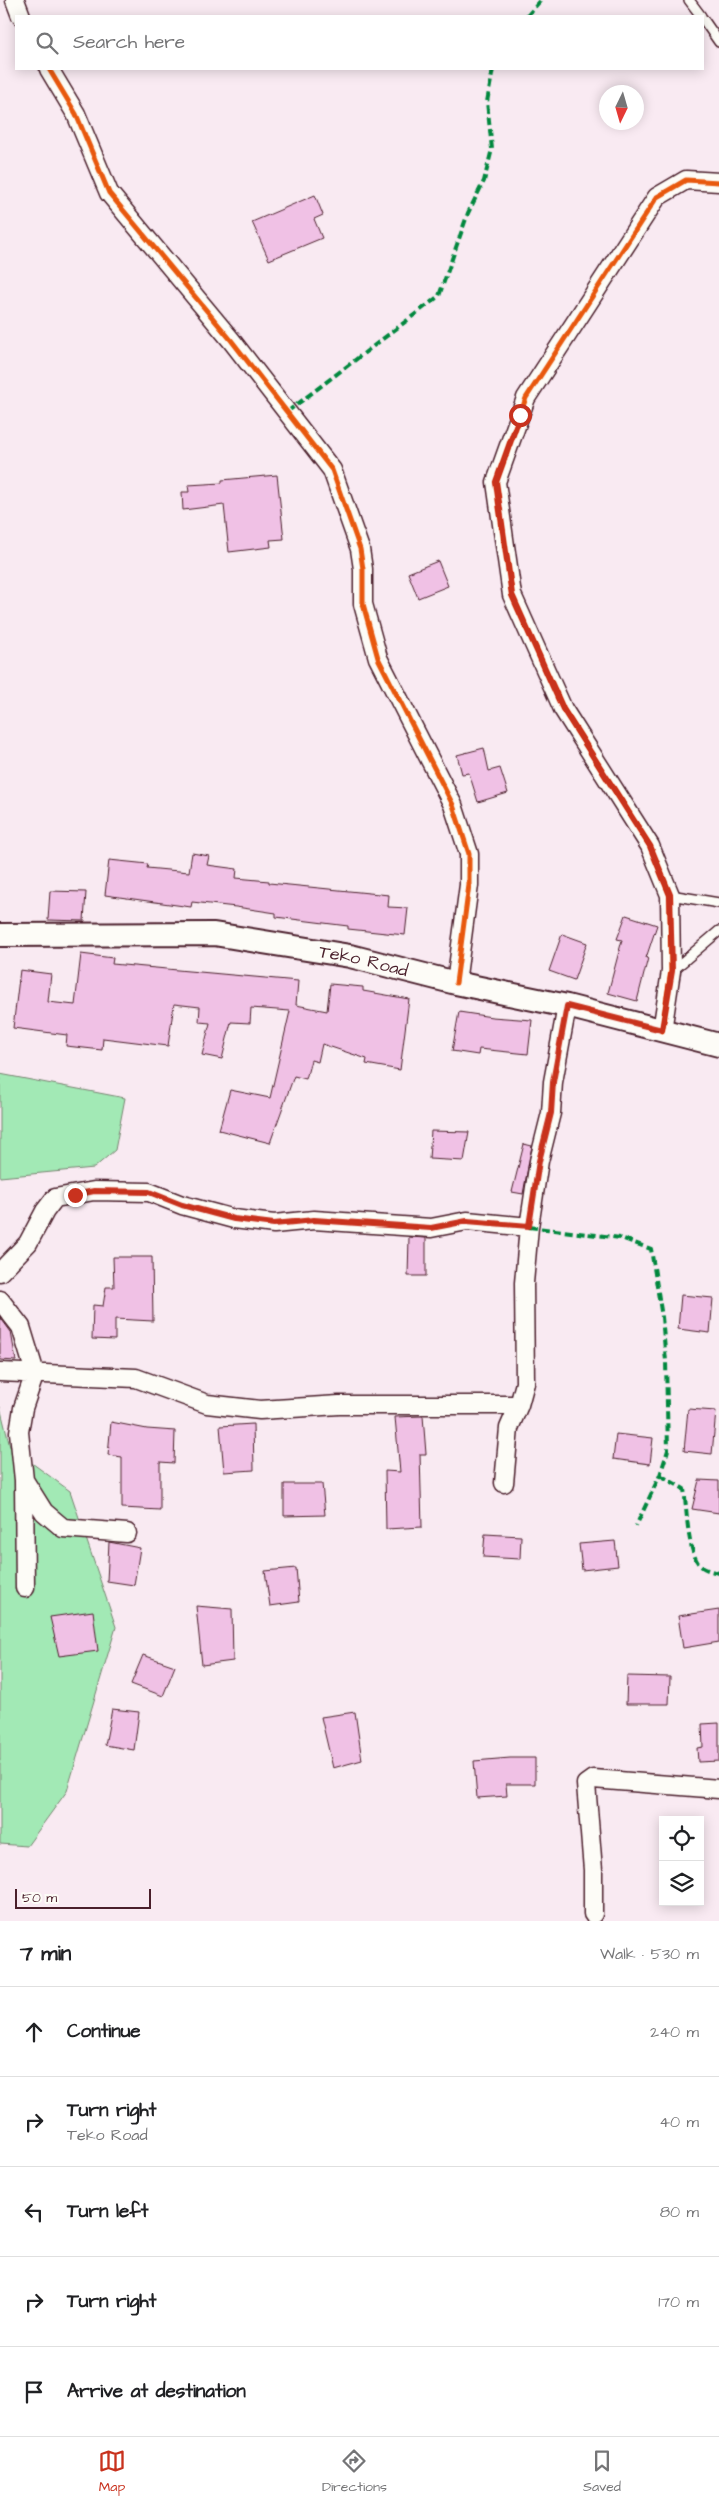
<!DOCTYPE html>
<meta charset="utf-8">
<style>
:root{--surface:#fff;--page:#f2f2f2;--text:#202124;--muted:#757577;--line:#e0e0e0;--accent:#c8321e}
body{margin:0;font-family:"Architects Daughter",sans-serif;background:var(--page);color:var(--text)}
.controls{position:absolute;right:15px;bottom:15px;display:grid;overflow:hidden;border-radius:0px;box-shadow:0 2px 12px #0003}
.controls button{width:45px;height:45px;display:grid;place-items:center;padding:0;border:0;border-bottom:1px solid var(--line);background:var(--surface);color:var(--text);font:25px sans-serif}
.compass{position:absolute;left:599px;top:85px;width:45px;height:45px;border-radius:50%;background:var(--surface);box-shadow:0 2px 12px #0003;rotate:185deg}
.scale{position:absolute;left:15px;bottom:12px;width:136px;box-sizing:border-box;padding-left:5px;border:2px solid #4a1f2b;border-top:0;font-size:14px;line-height:18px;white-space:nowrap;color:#4a1f2b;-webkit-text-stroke:4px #fdfcf7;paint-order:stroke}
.stop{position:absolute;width:15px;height:15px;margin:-11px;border:4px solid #c8321e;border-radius:50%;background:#fff}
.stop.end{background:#c8321e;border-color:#fff;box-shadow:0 1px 5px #0008}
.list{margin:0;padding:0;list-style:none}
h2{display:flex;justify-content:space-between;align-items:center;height:65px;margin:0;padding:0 20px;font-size:21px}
h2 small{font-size:16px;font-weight:400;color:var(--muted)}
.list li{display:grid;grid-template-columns:32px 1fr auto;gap:15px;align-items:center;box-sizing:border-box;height:90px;padding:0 20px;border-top:1px solid var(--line)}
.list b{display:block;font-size:19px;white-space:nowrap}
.list p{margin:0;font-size:16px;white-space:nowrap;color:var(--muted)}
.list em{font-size:16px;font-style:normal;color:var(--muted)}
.icon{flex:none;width:28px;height:28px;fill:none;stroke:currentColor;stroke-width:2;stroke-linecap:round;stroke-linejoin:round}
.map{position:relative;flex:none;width:719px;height:1921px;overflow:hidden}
.search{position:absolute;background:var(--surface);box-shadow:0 2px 12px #0003;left:15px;right:15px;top:15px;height:55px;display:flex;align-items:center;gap:12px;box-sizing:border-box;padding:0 18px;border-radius:0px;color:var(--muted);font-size:19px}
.sheet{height:515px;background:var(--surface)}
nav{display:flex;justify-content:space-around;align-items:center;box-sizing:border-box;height:70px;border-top:1px solid var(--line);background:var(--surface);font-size:14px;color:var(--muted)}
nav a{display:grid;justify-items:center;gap:2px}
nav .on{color:var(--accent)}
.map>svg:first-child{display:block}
.green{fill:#a2e9b5;stroke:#768470}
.building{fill:#f0c1e5;stroke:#4a1f2b}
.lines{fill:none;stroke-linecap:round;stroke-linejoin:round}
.service-casing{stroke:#4a1f2b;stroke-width:12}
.minor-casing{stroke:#4a1f2b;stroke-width:21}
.tertiary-casing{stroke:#4a1f2b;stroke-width:26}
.service{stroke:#fdfcf7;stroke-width:9}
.minor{stroke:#fdfcf7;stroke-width:18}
.tertiary{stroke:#fdfcf7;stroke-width:22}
.quiet{stroke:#00873e;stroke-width:4;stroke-dasharray:8 4;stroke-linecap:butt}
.cycleway-casing{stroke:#fdfcf7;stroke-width:8}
.cycleway{stroke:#e8590c;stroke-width:5}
.route{stroke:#c8321e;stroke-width:6}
.labels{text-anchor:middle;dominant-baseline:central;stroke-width:4.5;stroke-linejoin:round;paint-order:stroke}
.street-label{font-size:18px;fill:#4a1f2b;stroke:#fdfcf7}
</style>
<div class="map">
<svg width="719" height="1921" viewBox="0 0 719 1921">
<rect width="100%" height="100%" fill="#f9eaf2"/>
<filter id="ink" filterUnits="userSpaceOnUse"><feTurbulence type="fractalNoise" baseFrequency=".02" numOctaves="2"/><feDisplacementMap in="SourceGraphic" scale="10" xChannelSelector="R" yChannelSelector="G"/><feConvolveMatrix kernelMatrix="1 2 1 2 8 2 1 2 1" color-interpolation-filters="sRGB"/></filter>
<g filter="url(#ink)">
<path class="green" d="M 0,1074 L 125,1098 L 115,1150 L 94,1168 L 0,1177 Z
M 0,1407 L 10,1447 L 70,1491 L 116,1627 L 67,1791 L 27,1846 L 0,1844 Z"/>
<path class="building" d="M 315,195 L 323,215 L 314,219 L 322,238 L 269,260 L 252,222 Z
M 277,475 L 284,539 L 270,540 L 271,547 L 229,552 L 224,505 L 183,510 L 182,492 L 189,492 L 188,485 L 222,483 L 222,480 Z
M 438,561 L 448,586 L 418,598 L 408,573 Z
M 484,748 L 489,771 L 500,768 L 508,793 L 478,802 L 469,773 L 462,774 L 457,755 Z
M 192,853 L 209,856 L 207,865 L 237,869 L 236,878 L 269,881 L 269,883 L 389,895 L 388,907 L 408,908 L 405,935 L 348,929 L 348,926 L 276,917 L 276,913 L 236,907 L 192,902 L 191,907 L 105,895 L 109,860 L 148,864 L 147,868 L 189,872 Z
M 50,891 L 86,892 L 84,921 L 48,920 Z
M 626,915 L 657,925 L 646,958 L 648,958 L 637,1001 L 608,993 L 622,940 L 617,939 Z
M 562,934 L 587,943 L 574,980 L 549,971 Z
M 81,954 L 113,958 L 112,964 L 298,981 L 296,1005 L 327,1011 L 330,984 L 363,987 L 363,991 L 409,999 L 400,1070 L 366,1064 L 367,1059 L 322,1044 L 318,1062 L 311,1060 L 306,1079 L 294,1076 L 270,1143 L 219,1130 L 230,1090 L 270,1098 L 290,1011 L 251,1008 L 250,1023 L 231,1022 L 222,1059 L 202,1055 L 210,1023 L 199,1022 L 200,1007 L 174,1004 L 168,1046 L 103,1038 L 102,1050 L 66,1046 L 67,1035 L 13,1028 L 20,970 L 51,974 L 48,1002 L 75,1005 Z
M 459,1012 L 492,1017 L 532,1020 L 528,1054 L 479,1049 L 478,1055 L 452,1051 Z
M 431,1131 L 469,1132 L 464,1161 L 429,1159 Z
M 524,1144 L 532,1146 L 523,1194 L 512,1192 Z
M 409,1237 L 426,1238 L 426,1276 L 408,1276 Z
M 113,1257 L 152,1257 L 153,1321 L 115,1319 L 115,1340 L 92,1339 L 93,1305 L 103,1306 L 106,1287 L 114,1287 Z
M 681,1295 L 713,1298 L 710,1333 L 678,1329 Z
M 0,1317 L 11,1332 L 16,1361 L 0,1360 Z
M 688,1409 L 716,1411 L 712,1454 L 684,1451 Z
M 423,1416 L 426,1454 L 420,1454 L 422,1527 L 386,1529 L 385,1471 L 400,1472 L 395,1417 Z
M 111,1422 L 147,1429 L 175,1431 L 174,1463 L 160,1462 L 160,1510 L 122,1508 L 122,1457 L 108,1455 Z
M 253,1424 L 254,1470 L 224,1472 L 220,1426 Z
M 616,1434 L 653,1438 L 650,1464 L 613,1459 Z
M 699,1480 L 719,1481 L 719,1513 L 692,1509 Z
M 284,1484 L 322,1484 L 325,1515 L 284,1516 Z
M 485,1534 L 521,1536 L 520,1559 L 483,1557 Z
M 615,1541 L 618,1566 L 582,1570 L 579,1544 Z
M 109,1542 L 140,1548 L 134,1585 L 107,1581 Z
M 296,1568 L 299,1602 L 270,1606 L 265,1571 Z
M 196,1606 L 232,1609 L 233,1661 L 202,1665 Z
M 719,1610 L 719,1642 L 683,1648 L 678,1616 Z
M 93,1611 L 98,1651 L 59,1656 L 50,1617 Z
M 143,1655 L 175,1666 L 163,1696 L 131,1684 Z
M 627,1676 L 670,1677 L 669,1704 L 626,1704 Z
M 112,1709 L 139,1712 L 134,1750 L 105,1745 Z
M 355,1712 L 362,1760 L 333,1768 L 321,1717 Z
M 719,1723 L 719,1761 L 698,1762 L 697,1748 L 703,1747 L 702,1724 Z
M 510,1758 L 535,1758 L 535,1784 L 506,1784 L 507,1796 L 477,1798 L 474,1761 Z"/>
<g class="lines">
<g class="service-casing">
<path id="service" d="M 689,0 L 701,16
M 703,19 L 719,42
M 670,895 L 719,903
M 672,971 L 719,931"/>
</g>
<g class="minor-casing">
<path id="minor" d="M 15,0 L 21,16
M 49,69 L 76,114 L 109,193 L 231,340 L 332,470 L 360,549 L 363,569 L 363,604 L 378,658 L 453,805 L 469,854 L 469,885 L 456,983
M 662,1031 L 671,971 L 670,895 L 650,846 L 563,709 L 512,595 L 496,482 L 526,398 L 657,197 L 686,180 L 719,182
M 0,1272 L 28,1243 L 45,1211 L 55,1198 L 94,1191 L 149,1192 L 182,1205 L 234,1219 L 274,1224 L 314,1220 L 431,1228 L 467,1221 L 529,1227
M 0,1300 L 21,1327 L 35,1373 L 23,1408 L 19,1432 L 24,1480 L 25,1588
M 0,1372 L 136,1378 L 207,1404 L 260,1410 L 339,1405 L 519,1405
M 24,1480 L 44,1512 L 63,1528 L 127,1533
M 504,1483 L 509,1428 L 519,1405 L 525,1383 L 524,1283 L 529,1227 L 539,1161 L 551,1113 L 553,1082 L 567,1006
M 593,1914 L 593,1870 L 586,1784 L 593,1779 L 719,1789"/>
</g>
<g class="tertiary-casing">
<g id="tertiary">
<path id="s1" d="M 0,935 L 214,934 L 350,956 L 456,983 L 567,1006 L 719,1045"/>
</g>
</g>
<use href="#service" class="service"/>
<use href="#minor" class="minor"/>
<use href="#tertiary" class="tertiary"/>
<path class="quiet" d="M 527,16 L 541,0
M 287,412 L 439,296 L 468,213 L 484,181 L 492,149 L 487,102 L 493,69
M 529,1227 L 621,1238 L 651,1249 L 662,1317 L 666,1361 L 668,1450 L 660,1475 L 636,1526
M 660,1475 L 684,1489 C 687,1509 687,1546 698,1563 C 703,1570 711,1571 719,1573"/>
<g class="cycleway-casing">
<path id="cycleway" d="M 49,69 L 76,114 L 109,193 L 231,340 L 332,470 L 360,549 L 363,569 L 363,604 L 378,658 L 453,805 L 469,854 L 469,885 L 456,983
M 662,1031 L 671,971 L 670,895 L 650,846 L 563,709 L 512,595 L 496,482 L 526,398 L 657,197 L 686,180 L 719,182"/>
</g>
<use href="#cycleway" class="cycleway"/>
</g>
</g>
<g class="lines" filter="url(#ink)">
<path class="route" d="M 75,1195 L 94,1191 L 149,1192 L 182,1205 L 234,1219 L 274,1224 L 314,1220 L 431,1228 L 467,1221 L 529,1226 L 539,1161 L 551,1113 L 553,1082 L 567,1006 L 662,1030 L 672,971 L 670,895 L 650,846 L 563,709 L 512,595 L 496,482 L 520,415"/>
</g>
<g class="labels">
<g class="street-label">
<text stroke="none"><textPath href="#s1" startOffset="366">Teko Road</textPath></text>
</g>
</g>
</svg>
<div class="controls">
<button><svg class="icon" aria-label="locate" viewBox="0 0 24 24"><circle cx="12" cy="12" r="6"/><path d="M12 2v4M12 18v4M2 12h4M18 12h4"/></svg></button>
<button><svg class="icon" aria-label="layers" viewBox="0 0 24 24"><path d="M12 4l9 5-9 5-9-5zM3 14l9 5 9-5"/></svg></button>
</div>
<svg class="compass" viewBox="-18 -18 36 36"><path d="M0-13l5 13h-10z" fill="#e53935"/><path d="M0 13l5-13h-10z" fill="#757577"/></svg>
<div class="scale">50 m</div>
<div class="stop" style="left:520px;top:415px"></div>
<div class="stop end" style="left:75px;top:1195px"></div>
<div class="search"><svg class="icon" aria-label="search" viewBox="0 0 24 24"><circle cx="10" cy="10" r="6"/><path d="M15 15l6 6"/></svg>Search here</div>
</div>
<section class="sheet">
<h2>7 min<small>Walk · 530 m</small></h2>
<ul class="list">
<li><svg class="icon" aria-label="ahead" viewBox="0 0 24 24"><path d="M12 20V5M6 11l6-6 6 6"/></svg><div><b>Continue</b></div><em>240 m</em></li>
<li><svg class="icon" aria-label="right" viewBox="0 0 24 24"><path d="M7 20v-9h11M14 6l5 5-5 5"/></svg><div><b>Turn right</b><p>Teko Road</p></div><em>40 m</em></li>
<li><svg class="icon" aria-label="left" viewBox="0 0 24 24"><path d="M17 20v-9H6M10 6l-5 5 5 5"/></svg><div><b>Turn left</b></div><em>80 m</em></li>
<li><svg class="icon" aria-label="right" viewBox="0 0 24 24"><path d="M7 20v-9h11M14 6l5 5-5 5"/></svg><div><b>Turn right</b></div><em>170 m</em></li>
<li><svg class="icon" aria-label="arrive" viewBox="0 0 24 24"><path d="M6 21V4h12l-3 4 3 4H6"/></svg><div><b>Arrive at destination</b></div></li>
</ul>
</section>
<nav>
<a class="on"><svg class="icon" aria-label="map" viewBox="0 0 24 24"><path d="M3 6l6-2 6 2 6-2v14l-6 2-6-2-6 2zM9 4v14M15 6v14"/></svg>Map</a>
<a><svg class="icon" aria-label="directions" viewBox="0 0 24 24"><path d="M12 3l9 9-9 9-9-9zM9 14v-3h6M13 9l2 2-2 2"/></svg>Directions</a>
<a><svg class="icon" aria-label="saved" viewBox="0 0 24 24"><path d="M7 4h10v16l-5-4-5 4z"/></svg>Saved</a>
</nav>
